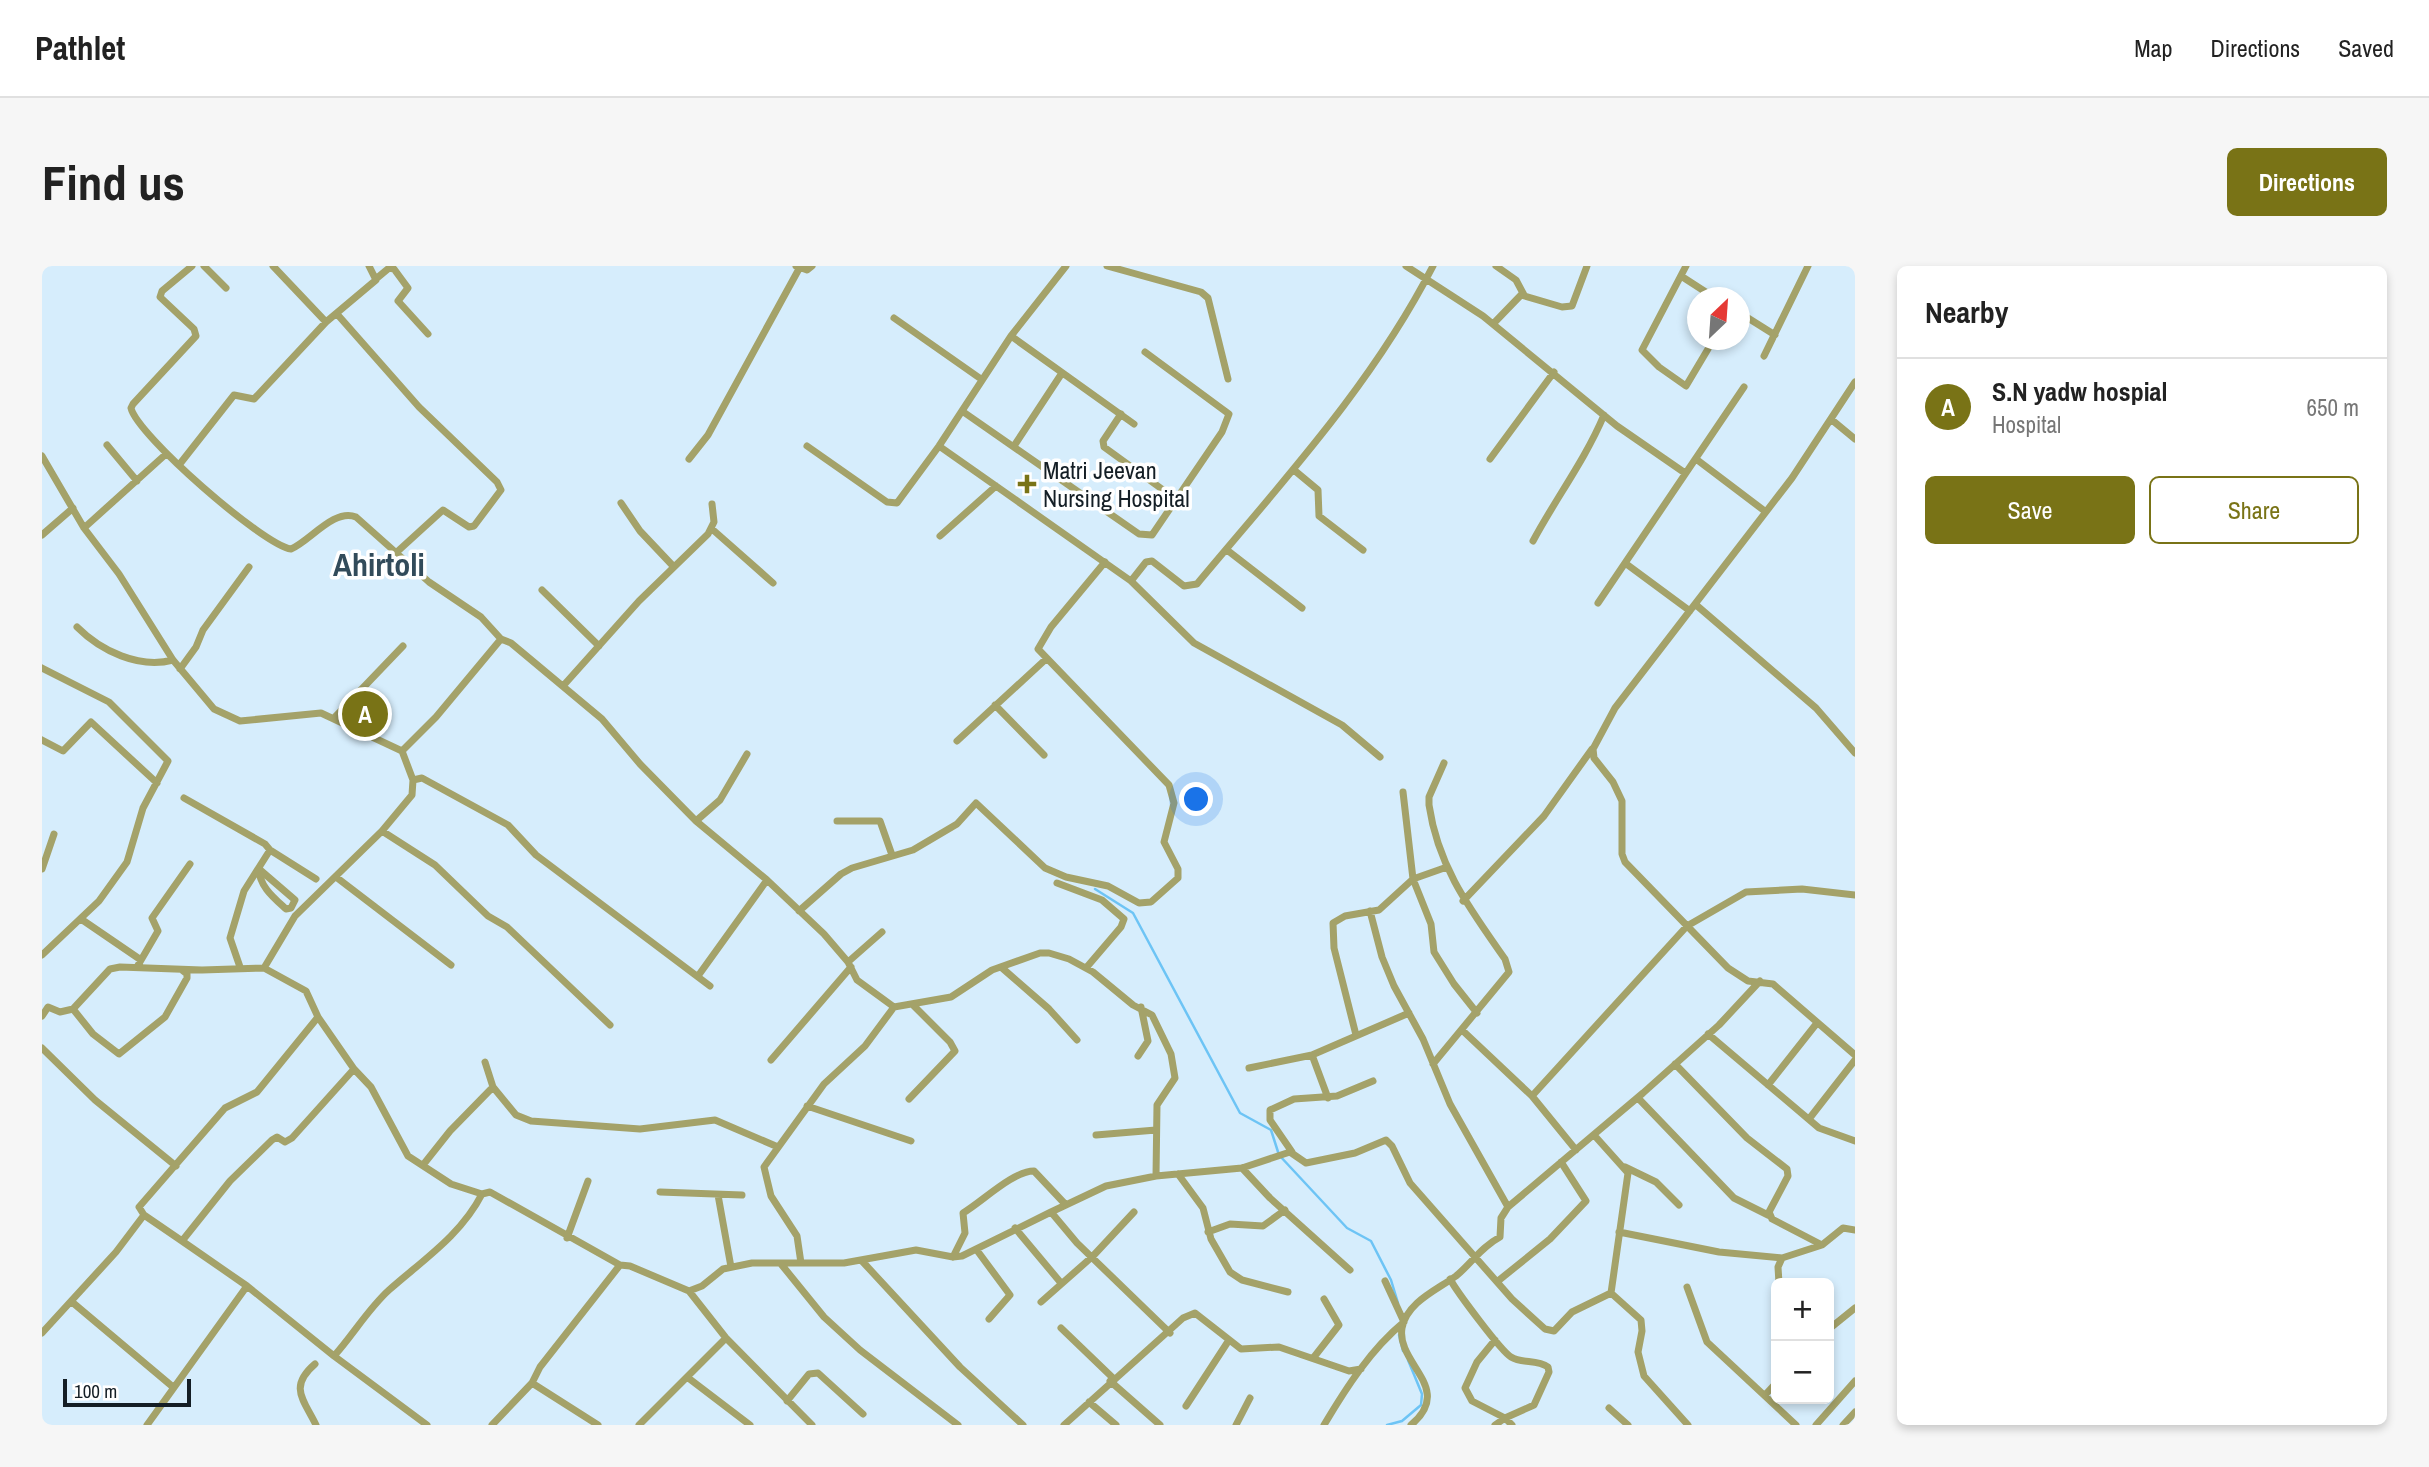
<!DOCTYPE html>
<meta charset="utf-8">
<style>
:root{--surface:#fff;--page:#f6f6f6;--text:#222;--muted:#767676;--line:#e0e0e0;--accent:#797316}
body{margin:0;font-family:"Archivo Narrow",sans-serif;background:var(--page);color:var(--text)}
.controls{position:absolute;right:21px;bottom:21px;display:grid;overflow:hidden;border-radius:10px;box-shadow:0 4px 10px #0003}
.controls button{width:63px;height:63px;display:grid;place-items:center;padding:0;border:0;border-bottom:2px solid var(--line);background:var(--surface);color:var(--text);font:35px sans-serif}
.compass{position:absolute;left:1645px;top:21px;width:63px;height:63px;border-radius:50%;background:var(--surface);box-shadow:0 4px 10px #0003;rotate:25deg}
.scale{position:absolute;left:21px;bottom:18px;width:128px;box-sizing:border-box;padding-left:7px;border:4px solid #141e25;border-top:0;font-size:19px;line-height:24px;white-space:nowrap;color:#141e25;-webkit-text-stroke:5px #fff;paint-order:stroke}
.you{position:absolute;left:1155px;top:534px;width:24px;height:24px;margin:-18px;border:5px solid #fff;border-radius:50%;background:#1a73e8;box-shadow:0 0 0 10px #1a73e833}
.badge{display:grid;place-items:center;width:46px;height:46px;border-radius:50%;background:var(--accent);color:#fff;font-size:23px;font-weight:700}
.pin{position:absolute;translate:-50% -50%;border:4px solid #fff;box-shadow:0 2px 7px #0006}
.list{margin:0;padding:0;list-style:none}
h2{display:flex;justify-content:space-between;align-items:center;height:91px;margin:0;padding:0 28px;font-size:30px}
h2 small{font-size:23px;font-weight:400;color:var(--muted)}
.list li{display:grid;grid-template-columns:46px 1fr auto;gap:21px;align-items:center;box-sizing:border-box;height:98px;padding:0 28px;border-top:2px solid var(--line)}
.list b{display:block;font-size:26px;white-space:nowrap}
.list p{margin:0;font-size:23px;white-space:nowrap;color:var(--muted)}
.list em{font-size:23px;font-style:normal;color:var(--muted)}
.actions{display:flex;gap:14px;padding:21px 28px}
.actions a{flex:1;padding:16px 0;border:2px solid var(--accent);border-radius:10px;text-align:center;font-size:24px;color:var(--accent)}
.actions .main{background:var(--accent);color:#fff}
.map{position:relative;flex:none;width:1813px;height:1159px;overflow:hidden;border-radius:10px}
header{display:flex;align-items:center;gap:42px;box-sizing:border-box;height:98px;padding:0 35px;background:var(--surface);border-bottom:2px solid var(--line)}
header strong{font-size:33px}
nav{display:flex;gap:38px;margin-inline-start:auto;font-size:24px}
.intro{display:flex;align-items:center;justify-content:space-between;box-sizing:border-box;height:168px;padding:0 42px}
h1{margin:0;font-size:49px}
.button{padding:18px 32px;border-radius:10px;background:var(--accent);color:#fff;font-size:24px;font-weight:700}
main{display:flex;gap:42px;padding:0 42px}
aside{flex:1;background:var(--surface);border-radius:10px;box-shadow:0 4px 10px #0003}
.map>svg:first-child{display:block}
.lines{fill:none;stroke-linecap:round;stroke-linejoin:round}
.stream{stroke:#6dc4f5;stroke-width:2.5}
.minor{stroke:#a4a269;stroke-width:7}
.poi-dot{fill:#797316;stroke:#fff;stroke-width:2.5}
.labels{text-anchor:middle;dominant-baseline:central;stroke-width:7;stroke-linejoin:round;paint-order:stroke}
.poi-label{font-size:24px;fill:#141e25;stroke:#fff;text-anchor:start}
.district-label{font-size:32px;font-weight:bold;fill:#324b5a;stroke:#fff}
</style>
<header>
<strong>Pathlet</strong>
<nav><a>Map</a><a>Directions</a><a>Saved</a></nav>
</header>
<div class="intro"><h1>Find us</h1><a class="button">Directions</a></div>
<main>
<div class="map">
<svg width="1813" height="1159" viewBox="0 0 1813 1159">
<rect width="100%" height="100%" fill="#d6edfc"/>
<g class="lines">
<path class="stream" d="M 1053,623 L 1091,647 L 1198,847 L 1229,864 L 1237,889 L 1305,962 L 1329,975 L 1349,1014 L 1356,1037
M 1357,1069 L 1361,1085
M 1345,1159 L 1360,1155 L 1379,1139 L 1380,1128 L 1366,1094"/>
<path class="minor" d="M 150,0 L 120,25 L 118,31 L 152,63 L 154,70 L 91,138 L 89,142 C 95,169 221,279 249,283 C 268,275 292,242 314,251 L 387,316 L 439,351 L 459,373
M 162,0 L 184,22
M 231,0 L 284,56
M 754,0 L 765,4 L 770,0
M 1065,0 L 1159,26 L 1166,32 L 1186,113
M 1364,0 L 1441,50 L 1575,160 L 1643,207
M 1454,0 L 1474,14 L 1482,29
M 1644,0 L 1600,84 L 1617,101 L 1644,120 L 1666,83
M 1639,10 L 1673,32
M 335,12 L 347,2 L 352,3 L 366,22 L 356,35 L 386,68
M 1698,47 L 1733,69
M 295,48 L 377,141 L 455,216 L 459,224 L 432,260 L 427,261 L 401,244 L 356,285
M 852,52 L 939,113
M 1451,58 L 1479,29 L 1520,41 L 1530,40 L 1545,0
M 969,70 L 1092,158
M 1722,90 L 1766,0
M 1813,116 L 1750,212 L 1573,442 L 1551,483 L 1552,492 L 1571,516 L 1580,535 L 1580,588 L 1583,596 L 1686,702 L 1706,715 L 1731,718 L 1813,789
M 920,145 L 1097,268 L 1110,269 L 1180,166 L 1187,148 L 1103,86
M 1079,148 L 1061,175 L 1062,181 L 1135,234
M 1790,154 L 1813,173
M 65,179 L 95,215
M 765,180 L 845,236 L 855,237 L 897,180 L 969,70 L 1024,0
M 897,180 L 1089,315 L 1152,377 L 1300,459 L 1338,491
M 972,180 L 1020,107
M 0,190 L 42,262 L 77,308 L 131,394 L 172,443 L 198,455 L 279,447 L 360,485 L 371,514
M 647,193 L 666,169 L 758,1
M 1448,193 L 1512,106
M 1654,193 L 1724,246
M 137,199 L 192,129 L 212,133 L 284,56 L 334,14 L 327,0
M 1252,204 L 1276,224 L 1277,250 L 1321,284
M 579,237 L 598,265 L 632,301
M 42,262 L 124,188
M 670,263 L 731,317
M 0,269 L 31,242
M 898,270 L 954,220
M 1491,275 C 1514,232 1543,194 1562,149
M 1185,284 L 1260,342
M 1583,297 L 1648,345
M 1089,315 L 1104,296 L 1110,295 L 1142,320 L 1155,318 C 1240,216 1330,119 1391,0
M 500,324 L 557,380
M 1556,337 L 1702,121
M 1653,338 L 1774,442 L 1813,487
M 35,361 C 59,385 97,403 131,394
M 0,402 L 67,436 L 126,495 L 101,542 L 85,596 L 57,635 L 0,689
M 138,403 L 154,381 L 161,364 L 207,301
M 521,420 L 597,335 L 666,268 L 672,256 L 670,238
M 953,439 L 1002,489
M 293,451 L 361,380
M 0,474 L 21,485 L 49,456 L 115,517
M 915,475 L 1004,393
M 360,485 L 394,451 L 459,373 L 469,377 L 560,453 L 598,498 L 654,555 L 725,614 L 782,668 L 806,696 L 815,714 L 852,741 L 823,780 L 782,818 L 722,901 L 729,930 L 755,970 L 759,997
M 1361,526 L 1371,613 L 1389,658 L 1392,686 L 1412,718 L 1435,747
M 142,532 L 223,578 L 228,584
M 654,555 L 678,534 L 705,488
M 795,555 L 838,555 L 850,589
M 340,565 L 370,529 L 371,514 L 380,512 L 466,559 L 494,589 L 668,720
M 0,603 L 12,568
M 217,603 L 253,634 L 249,642 L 244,643 C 232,632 217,620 217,603 Z
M 294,611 L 409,699
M 1015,617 L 1060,634 L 1082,653 L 1079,661 L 1044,702
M 1421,635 L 1502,550 L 1550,483
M 757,645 L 799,608 L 810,602 L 871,584 L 915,558 L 934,537 L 1003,602 L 1024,611 L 1066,620 L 1097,637 L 1109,636 L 1136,612 L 1136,603 L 1122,576 L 1132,537 L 1127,519 L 996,383 L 1009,361 L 1063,296
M 1328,645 L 1340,691 L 1352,720 L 1381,773 L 1408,838 L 1466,941
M 39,653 L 99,694
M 806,696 L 840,666
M 95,701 L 116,665 L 110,652 L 148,598
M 198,701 L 188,672 L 202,625 L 228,584 L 274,613
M 959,701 L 1007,743 L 1035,774
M 222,702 L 253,650 L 340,565 L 393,599 L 446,650 L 465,661 L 568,759
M 656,710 L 725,614
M 852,741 L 909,731 L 950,704 L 998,687 L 1007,687 L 1027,693 L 1051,706 L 1091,739 L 1110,749 L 1129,788 L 1133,812 L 1115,839 L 1114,910
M 31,743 L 51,768 L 77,788 L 123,751 L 145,712 L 145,708 L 140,704
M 0,750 L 6,741 L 18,746 L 31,743 L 68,703 L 78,701 L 160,704 L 222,702 L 264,725 L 276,751
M 1420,764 L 1490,830 L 1534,884
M 1666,768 L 1777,862 L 1813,875
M 1314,769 L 1292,682 L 1291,657 L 1303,650 L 1337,644 L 1371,613 L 1405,601
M 0,782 L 53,834 L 134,900
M 1270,789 L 1286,832
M 1096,790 L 1106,775 L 1099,741
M 729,794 L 809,701
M 1391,798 L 1467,706 L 1463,693 C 1428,643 1396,601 1387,539 L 1387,531 L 1402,497
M 1633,798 L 1705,872 L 1745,903 L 1746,910 L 1727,946 L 1730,953 L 1780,979 L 1801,962 L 1813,964
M 1207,802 L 1270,789 L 1367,747
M 1726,819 L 1775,757
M 451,821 L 474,849 L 489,855 L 598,863 L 673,854 L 736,881
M 1490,830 L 1645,660 L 1704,626 L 1760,623 L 1813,629
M 1596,832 L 1692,932 L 1726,949
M 867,833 L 913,785 L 908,776 L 871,739
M 765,840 L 869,875
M 1767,853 L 1813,794
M 1054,869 L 1114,864
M 1552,869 L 1586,907 L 1569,1027 L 1599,1054 L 1600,1065 L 1596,1086 L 1602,1110 L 1646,1159
M 1250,886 L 1228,854 L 1228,844 L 1252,833 L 1295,830 L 1331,815
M 381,899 L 408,865 L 451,821 L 443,796
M 1583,901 L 1614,916 L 1637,939
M 1200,902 L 1228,932 L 1308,1004
M 1136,908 L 1161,942 L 1169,973 L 1188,1006 L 1200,1014 L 1246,1026
M 618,926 L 700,929
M 440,928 L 409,918 L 366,890 L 329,821 L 312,803 L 250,872 L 243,876 L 235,871 L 230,874 L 188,915 L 140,975 L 205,1020 L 292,1090 C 311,1069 326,1043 347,1024 C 381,994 419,969 440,928 L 448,926 L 578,999 L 588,1000 L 647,1025 L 684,1072 L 770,1159
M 676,929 L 689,1001
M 1009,946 L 1064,920 L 1114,910 L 1200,902 L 1248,886 L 1264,897 L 1313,887 L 1344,874 L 1350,880 L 1368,917 L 1470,1033 L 1503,1063 L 1512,1065 L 1530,1046 L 1569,1027
M 973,962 L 1019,1017
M 1166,966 L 1188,958 L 1221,960 L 1243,944
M 1577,966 L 1677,986 L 1740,992
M 525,972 L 546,915
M 140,975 L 102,949 L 97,941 L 183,842 L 215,826 L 276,751 L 312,803
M 934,983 L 968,1029 L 947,1053
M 911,991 L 923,967 L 921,947 C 941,935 971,905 992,905 L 1024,939
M 820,995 L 918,1101 L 981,1159
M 739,998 L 782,1051 L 818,1084 L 916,1159
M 1408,1013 C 1415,1026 1459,1085 1469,1091 C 1480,1098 1495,1093 1506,1101 L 1507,1106 L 1492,1139 L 1463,1152 L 1430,1135 L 1423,1122 L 1435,1096 L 1453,1074
M 1456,1015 L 1508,973 L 1544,935 L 1519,896
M 1737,1017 L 1736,1001 L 1740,992 L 1780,979
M 1645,1021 L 1665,1076 L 1754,1159
M 647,1025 L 660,1020 L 681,1003 L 710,997 L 802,997 L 874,984 L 911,991 L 920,990 L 1009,946 L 1035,977 L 1128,1067
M 30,1036 L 131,1121
M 999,1036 L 1051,990 L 1092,946
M 1734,1040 L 1734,1061
M 1019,1062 L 1071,1112
M 1787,1063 L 1813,1042
M 0,1067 L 74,986 L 102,949
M 292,1090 L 385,1159
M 1272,1091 L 1297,1059 L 1282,1033
M 273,1098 C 246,1121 262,1134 274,1159
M 645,1111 L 708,1159
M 1068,1115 L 1118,1159
M 490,1117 L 498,1101 L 578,999
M 1723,1129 L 1734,1117
M 745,1135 L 767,1108 L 776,1107 L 821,1148
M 1047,1136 L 1074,1159
M 1144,1140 L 1187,1074
M 1567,1142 L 1586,1159
M 105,1159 L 205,1020
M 450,1159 L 490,1117 L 556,1159
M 597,1159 L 684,1072
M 1022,1159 L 1141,1052 L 1153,1047 L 1199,1083 L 1237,1081 L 1307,1105 L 1319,1103
M 1194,1159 L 1208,1132
M 1282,1159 C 1304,1122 1329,1083 1362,1056 L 1343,1015
M 1369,1159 C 1413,1122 1354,1098 1360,1062 C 1365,1036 1395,1024 1414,1010 C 1430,997 1438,982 1458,971 L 1459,952 L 1466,941 L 1601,827 L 1677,759 L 1718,715
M 1453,1159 L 1463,1152 L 1470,1159
M 1774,1159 L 1813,1115
M 1801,1159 L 1813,1146"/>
</g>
<path class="poi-dot" d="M981.5 207.5h7v7h7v7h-7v7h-7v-7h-7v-7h7z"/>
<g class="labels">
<g class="poi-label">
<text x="1001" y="204">Matri Jeevan<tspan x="1001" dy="28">Nursing Hospital</tspan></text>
</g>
<g class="district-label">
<text x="337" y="298">Ahirtoli</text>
</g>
</g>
</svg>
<div class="controls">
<button>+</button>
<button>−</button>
</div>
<svg class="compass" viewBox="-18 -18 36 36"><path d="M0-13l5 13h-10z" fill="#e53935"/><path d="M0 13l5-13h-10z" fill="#767676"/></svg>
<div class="scale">100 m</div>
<div class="you"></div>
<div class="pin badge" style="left:323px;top:448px">A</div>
</div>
<aside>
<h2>Nearby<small></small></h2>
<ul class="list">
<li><span class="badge">A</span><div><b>S.N yadw hospial</b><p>Hospital</p></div><em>650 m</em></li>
</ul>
<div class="actions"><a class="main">Save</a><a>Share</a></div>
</aside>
</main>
